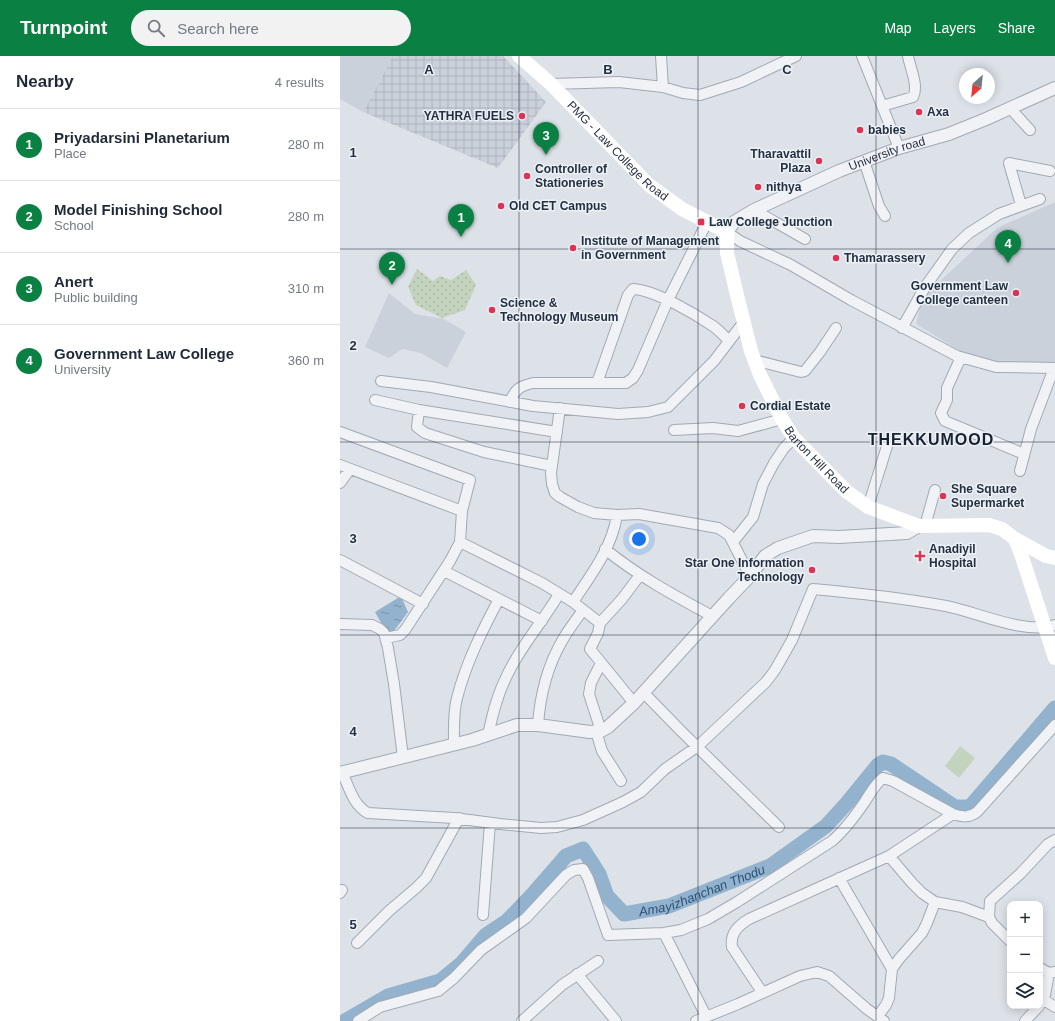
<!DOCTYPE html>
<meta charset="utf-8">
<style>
:root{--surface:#fff;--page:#f2f2f3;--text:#1f2937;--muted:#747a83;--line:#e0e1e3;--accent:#0b8043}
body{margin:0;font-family:Arial,sans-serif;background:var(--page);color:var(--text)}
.controls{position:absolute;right:12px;bottom:12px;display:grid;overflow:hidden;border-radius:8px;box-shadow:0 2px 10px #0003}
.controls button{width:36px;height:36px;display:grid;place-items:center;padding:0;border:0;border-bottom:1px solid var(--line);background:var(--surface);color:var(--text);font:20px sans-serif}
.compass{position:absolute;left:619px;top:12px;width:36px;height:36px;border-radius:50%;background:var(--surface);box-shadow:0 2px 10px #0003;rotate:207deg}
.you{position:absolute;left:299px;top:483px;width:14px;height:14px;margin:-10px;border:3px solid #fff;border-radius:50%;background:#1a73e8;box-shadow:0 0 0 6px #1a73e833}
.badge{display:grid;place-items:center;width:26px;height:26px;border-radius:50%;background:var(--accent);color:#fff;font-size:13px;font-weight:700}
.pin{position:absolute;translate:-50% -33px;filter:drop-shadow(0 1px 2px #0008)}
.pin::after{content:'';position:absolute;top:21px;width:14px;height:12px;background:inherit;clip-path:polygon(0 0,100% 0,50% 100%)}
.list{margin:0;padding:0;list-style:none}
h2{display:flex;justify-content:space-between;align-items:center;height:52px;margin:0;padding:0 16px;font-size:17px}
h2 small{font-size:13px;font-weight:400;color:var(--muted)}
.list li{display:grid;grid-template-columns:26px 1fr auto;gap:12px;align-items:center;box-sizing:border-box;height:72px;padding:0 16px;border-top:1px solid var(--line)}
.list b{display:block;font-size:15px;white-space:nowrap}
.list p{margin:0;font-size:13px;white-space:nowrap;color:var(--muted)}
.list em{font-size:13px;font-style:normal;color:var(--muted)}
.icon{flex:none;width:22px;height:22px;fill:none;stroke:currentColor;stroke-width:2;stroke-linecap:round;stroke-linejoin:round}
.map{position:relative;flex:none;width:715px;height:965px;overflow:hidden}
header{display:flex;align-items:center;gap:24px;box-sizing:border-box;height:56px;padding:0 20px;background:var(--accent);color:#fff}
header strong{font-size:19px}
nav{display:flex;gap:22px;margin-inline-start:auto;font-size:14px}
.search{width:280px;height:36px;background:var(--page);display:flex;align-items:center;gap:10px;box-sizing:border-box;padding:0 14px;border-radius:22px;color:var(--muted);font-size:15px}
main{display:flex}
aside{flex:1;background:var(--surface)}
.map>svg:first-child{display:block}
.built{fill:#cad1db}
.industrial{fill:url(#industrial-grid)}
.green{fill:url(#green-dots)}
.pitch{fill:#c4d3bd}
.water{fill:url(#water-ripples)}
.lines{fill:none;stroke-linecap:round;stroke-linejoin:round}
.river{stroke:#93b2cd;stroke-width:15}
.minor-casing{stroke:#a2a9b3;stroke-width:12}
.tertiary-casing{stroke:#a2a9b3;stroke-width:14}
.minor{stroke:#f0f2f6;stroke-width:10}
.tertiary{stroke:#f0f2f6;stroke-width:12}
.secondary{stroke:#fff;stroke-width:14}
.grid{fill:none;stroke:#243041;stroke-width:1;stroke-opacity:0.55}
.poi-dot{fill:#dd3254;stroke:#ecf1f6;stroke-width:1.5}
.labels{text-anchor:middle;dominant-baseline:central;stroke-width:3;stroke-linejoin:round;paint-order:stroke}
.poi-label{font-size:12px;font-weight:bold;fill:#243041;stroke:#ecf1f6;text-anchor:start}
.street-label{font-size:12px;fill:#243041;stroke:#ecf1f6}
.water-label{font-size:13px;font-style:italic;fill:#2a5179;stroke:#ecf1f6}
.district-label{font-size:16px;font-weight:bold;letter-spacing:1px;fill:#172131;stroke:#ecf1f6}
.grid-label{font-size:13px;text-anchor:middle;font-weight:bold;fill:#243041;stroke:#ecf1f6;stroke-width:3;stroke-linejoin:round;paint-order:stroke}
</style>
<header>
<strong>Turnpoint</strong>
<div class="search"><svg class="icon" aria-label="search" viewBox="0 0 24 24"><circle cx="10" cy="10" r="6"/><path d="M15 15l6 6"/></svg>Search here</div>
<nav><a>Map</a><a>Layers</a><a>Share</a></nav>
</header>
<main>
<aside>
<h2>Nearby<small>4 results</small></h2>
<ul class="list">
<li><span class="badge">1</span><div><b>Priyadarsini Planetarium</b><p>Place</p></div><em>280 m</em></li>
<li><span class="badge">2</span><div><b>Model Finishing School</b><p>School</p></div><em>280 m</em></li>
<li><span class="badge">3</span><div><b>Anert</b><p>Public building</p></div><em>310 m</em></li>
<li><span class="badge">4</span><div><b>Government Law College</b><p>University</p></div><em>360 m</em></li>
</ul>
</aside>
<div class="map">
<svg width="715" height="965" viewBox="0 0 715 965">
<defs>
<pattern id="industrial-grid" width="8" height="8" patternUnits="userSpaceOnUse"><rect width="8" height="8" fill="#cad1db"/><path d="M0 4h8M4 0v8" fill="none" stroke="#adb4bd"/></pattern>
<pattern id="green-dots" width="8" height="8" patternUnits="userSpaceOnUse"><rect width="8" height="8" fill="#c4d3bd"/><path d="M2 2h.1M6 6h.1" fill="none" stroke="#a8b5a4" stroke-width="1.8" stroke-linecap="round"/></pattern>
<pattern id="water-ripples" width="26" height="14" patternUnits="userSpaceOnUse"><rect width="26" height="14" fill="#93b2cd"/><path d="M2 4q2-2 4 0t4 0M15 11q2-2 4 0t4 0" fill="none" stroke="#7891a8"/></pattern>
</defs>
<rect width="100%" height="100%" fill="#dde2e9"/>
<path class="built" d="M 0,0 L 53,0 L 23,56 L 0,43 Z
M 715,146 L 715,308 L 659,307 L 622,296 L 576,268 L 583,241 L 657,172 Z
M 49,237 L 75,258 L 104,263 L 126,276 L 107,312 L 81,297 L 62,293 L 49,302 L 25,291 Z"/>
<path class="industrial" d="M 53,0 L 163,0 L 206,46 L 158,112 L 23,56 Z"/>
<path class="green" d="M 77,213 L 93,225 L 100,220 L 111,224 L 126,214 L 136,229 L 125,254 L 102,262 L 76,249 L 68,231 Z"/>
<path class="pitch" d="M 620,690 L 635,702 L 619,722 L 605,710 Z"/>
<path class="water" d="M 61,540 L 68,556 L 54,575 L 48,579 L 35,556 Z"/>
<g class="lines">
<path class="river" id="s1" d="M 5,965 L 48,940 L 100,925 L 122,907 L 146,879 L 167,865 L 193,838 L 226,800 L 243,793 L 259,818 L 267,840 L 284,858 L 329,850 L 430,810 L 486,770 L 507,747 L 538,709 L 543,706 L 551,708 L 615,751 L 630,751 L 715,652"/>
<g class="minor-casing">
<path id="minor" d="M 321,0 L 323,31
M 522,0 L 559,92
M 211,28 L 279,26 L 323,31 L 343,37 L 360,39 L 401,26 L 456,0
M 542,50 L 573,41 C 579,30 570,12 568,0
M 670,52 L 690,74
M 524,105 L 539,150 L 545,160
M 681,149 L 669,107 L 710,115
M 414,154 L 465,183
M 387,176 L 400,185 L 451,209 L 511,244 L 617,300 L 656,311 L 715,312
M 562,272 L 585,231 L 612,193 L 629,177 L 659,158 L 700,143
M 621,301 L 607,332 L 607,344 L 601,357 L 605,365 L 684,398
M 414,304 L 461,316 L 465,315 L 480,296 L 496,272
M 41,325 L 91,331 L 193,350 L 278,358 L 308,356 L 328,351 L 374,305 L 403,267
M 257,327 L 288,239 L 293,233 C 315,234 355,258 373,270 C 379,274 384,280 389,285
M 35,344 L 79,354 L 217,376
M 170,346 C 175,333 180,330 193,327 L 286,327 L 293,322 L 298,314 L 328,244 L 367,166
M 220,352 L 211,417 L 212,428 L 215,437 L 220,441 L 238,451 L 254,457 L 277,459 L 299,458 L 378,472 L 389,479 L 410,520
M 79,354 L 77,371 L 85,377 L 144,396 L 212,410
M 334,374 L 373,372 L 398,375 L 442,363
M 0,376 L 130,424 L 122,455 L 120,486 L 202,527 L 233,546 L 260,567 L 258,577 L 250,593 L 294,647
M 0,409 L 122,455
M 680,415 L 691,373 L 714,312
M 0,427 L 10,413
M 528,451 L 548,387
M 585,470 L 595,434
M 393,486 L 413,461 L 423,428 L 434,407 L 444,392 L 454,382
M 265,493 C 298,520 335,540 372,560
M 0,504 L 83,548
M 104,515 L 202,565
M 233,546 C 251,519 272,492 277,459
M 260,567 L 282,543 L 300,519
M 0,568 L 32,569 L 40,573 L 44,577 L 48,592 L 54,628 L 63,702
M 46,582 L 60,579 L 65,574 L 110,505 L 120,486
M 303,636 L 340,674 L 439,771
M 198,669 C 200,640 207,611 222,585 C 228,574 236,564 243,554
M 256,675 L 262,695 L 281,725
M 261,675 L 249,638 L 251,627 L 261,607
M 148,679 C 152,661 156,643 164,626 C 177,595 202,567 219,538
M 114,689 C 114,673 113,657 117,642 C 126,607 142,575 159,543
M 2,716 C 9,731 13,749 28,757 L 114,762 L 160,768 L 201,772 L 217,771 L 243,764 L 283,746 L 301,736 L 325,713 L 358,690 L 426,626 L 435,614 L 452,584 L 473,533 C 518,537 562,542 606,550 C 637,556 685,579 715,569
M 613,758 L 549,800 L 572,827 L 582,837 L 595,846 L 622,851 L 649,861
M 499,822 L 552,913
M 0,837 L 2,834
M 143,859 L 150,767
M 324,877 L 366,960
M 670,885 L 652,867 L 649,861 L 650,845 L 680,818 L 708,788 L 715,784
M 17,887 L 49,855 L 76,832 L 86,822 L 119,762
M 700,912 L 709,917
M 237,918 L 276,965
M 422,936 L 392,891 C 390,877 398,870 409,863 L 549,800
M 704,944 L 715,951
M 700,948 L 704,944 L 709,917 L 715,916
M 538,960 L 546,949 L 549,942 L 552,913 L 559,903 L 582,877 L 587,867 L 595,846
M 18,965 L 40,951 L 98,935 L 114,922 L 141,894 L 186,862 L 226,819 L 234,814 L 243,813 L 248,822 L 268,879 L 324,877 L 341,874 L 368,863 L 397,846 L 492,785 C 505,774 515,760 524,747 C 530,738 535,728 543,722 L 553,725 L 613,758 C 623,761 629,762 637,756 L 715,669
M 182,965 L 222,929 L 258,905
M 356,965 L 398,948 L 460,920 L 477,916 L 489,920 L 527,953 L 544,965
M 685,965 L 699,950"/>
</g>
<g class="tertiary-casing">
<g id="tertiary">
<path id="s2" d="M 387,176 L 394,166 L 414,154 L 499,115 L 559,92 L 609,78 L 646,63 L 715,32"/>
<path d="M 0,717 L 132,684 L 177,669 L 198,669 L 250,676 L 261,675 L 268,671 L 294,647 L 389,542 L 410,520 L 425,500 L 438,492 L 473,480 L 499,481 L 567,477 L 579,470"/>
</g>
</g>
<use href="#minor" class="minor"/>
<use href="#tertiary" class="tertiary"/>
<g class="secondary">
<path id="s3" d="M 179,0 L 211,28 L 309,129 L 342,153 L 387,176 L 387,197 L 397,239 L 411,295 L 420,319 L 442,363 L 454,382 L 506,435 L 528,451 L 579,470 L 649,469 L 662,473 L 675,483 L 706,500 L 715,502"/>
<path d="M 675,483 L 681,498 L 715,602"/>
</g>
</g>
<path class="grid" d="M 179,0 L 179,965M 358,0 L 358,965M 536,0 L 536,965M 0,193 L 715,193M 0,386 L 715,386M 0,579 L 715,579M 0,772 L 715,772"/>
<g class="poi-dot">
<circle cx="579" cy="56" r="4"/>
<circle cx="182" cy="60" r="4"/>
<circle cx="520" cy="74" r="4"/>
<circle cx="479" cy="105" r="4"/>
<circle cx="187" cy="120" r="4"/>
<circle cx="418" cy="131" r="4"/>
<circle cx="161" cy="150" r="4"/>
<rect x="357" y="162" width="8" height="8" rx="2"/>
<circle cx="233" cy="192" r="4"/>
<circle cx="496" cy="202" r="4"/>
<circle cx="676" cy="237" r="4"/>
<circle cx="152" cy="254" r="4"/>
<circle cx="402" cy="350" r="4"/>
<circle cx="603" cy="440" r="4"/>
<path d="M578 494h4v4h4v4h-4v4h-4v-4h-4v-4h4z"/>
<circle cx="472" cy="514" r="4"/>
</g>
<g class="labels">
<g class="poi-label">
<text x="587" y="56">Axa</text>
<text x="174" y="60" text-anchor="end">YATHRA FUELS</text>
<text x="528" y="74">babies</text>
<text x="471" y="98" text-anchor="end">Tharavattil<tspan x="471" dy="14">Plaza</tspan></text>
<text x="195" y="113">Controller of<tspan x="195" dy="14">Stationeries</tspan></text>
<text x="426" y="131">nithya</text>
<text x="169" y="150">Old CET Campus</text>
<text x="369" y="166">Law College Junction</text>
<text x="241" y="185">Institute of Management<tspan x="241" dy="14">in Government</tspan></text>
<text x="504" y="202">Thamarassery</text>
<text x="668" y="230" text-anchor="end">Government Law<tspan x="668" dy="14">College canteen</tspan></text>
<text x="160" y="247">Science &amp;<tspan x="160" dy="14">Technology Museum</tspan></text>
<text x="410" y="350">Cordial Estate</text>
<text x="611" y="433">She Square<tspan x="611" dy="14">Supermarket</tspan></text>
<text x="589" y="493">Anadiyil<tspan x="589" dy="14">Hospital</tspan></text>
<text x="464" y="507" text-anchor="end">Star One Information<tspan x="464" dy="14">Technology</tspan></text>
</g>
<g class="street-label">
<text stroke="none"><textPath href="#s3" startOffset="137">PMG - Law College Road</textPath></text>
<text stroke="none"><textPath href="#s2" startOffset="180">University road</textPath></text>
<text stroke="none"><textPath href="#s3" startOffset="525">Barton Hill Road</textPath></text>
</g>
<g class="water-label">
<text stroke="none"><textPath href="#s1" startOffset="460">Amayizhanchan Thodu</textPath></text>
</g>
<g class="district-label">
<text x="591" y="383">THEKKUMOOD</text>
</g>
</g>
<g class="grid-label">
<text x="89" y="18">A</text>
<text x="268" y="18">B</text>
<text x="447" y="18">C</text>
<text x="13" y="101">1</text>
<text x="13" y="294">2</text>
<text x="13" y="487">3</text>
<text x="13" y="680">4</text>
<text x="13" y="873">5</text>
</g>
</svg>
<div class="controls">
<button>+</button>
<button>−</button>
<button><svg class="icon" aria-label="layers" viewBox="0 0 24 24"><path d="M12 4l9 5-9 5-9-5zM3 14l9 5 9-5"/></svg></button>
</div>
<svg class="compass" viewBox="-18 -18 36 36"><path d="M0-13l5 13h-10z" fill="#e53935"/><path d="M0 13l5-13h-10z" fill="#747a83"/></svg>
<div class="you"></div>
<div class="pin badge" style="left:121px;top:181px">1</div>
<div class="pin badge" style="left:52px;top:229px">2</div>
<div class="pin badge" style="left:206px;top:99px">3</div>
<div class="pin badge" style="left:668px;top:207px">4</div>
</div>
</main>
